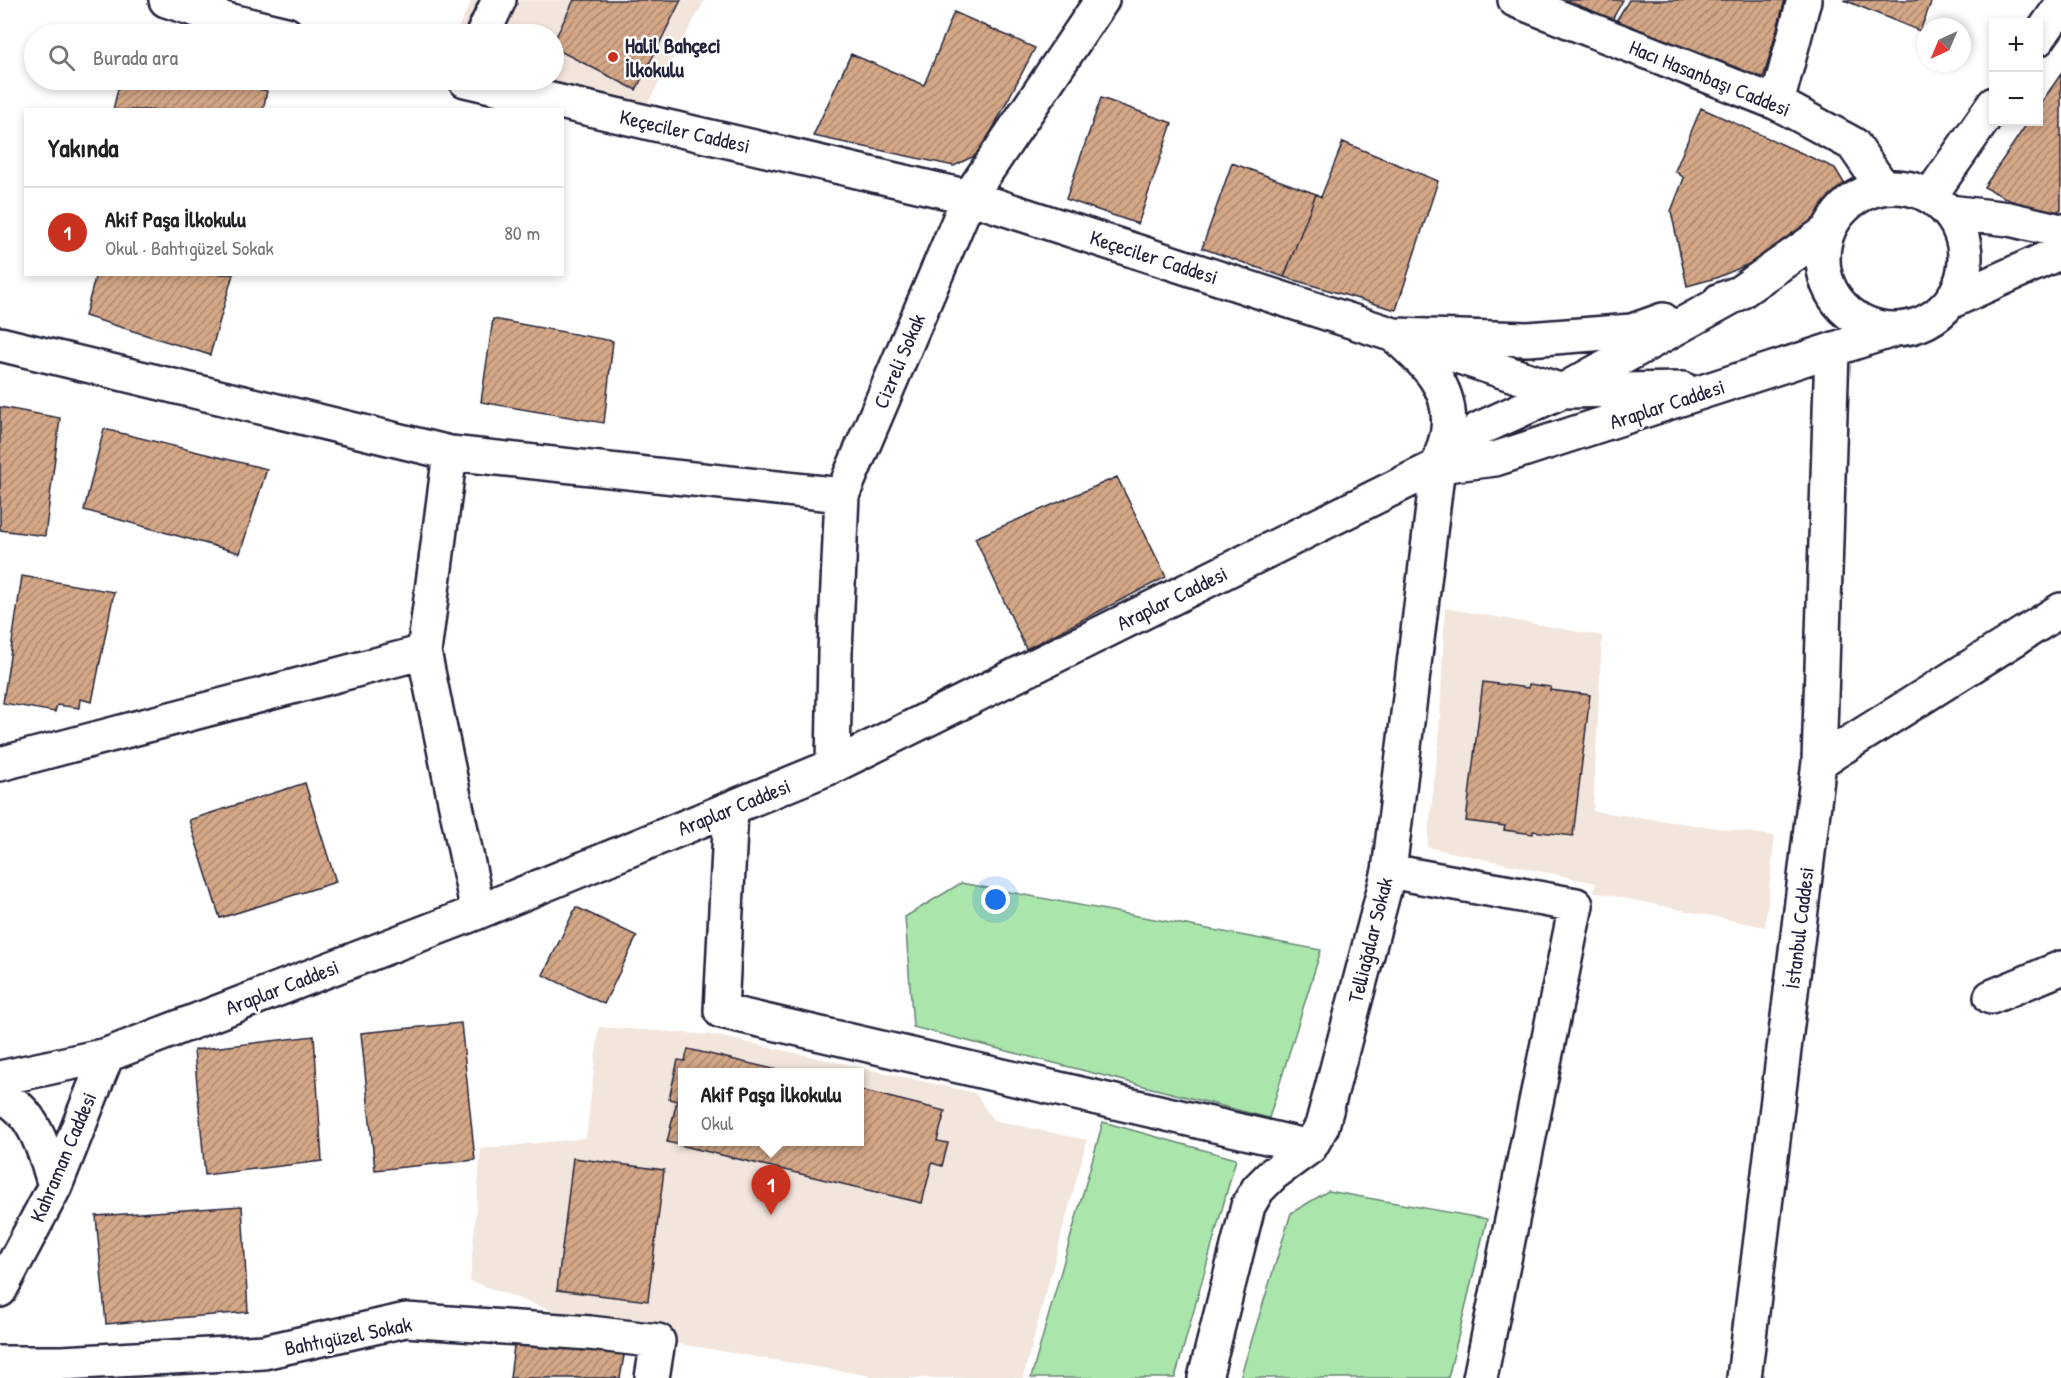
<!DOCTYPE html>
<html lang="tr">
<meta charset="utf-8">
<style>
:root{--surface:#fff;--page:#f2f2f2;--text:#202124;--muted:#757577;--line:#e0e0e0;--accent:#c8321e}
body{margin:0;font-family:"Patrick Hand",sans-serif;background:var(--page);color:var(--text)}
.controls{position:absolute;right:18px;top:18px;display:grid;overflow:hidden;border-radius:0px;box-shadow:0 3px 9px #0003}
.controls button{width:54px;height:54px;display:grid;place-items:center;padding:0;border:0;border-bottom:2px solid var(--line);background:var(--surface);color:var(--text);font:30px sans-serif}
.compass{position:absolute;left:1917px;top:18px;width:54px;height:54px;border-radius:50%;background:var(--surface);box-shadow:0 3px 9px #0003;rotate:224deg}
.you{position:absolute;left:996px;top:900px;width:21px;height:21px;margin:-15px;border:4px solid #fff;border-radius:50%;background:#1a73e8;box-shadow:0 0 0 9px #1a73e833}
.badge{display:grid;place-items:center;width:39px;height:39px;border-radius:50%;background:var(--accent);color:#fff;font-size:20px;font-weight:700}
.pin{position:absolute;translate:-50% -50px;filter:drop-shadow(0 2px 3px #0008)}
.pin::after{content:'';position:absolute;top:32px;width:21px;height:18px;background:inherit;clip-path:polygon(0 0,100% 0,50% 100%)}
.popup{position:absolute;left:678px;top:1068px;width:186px;height:78px;box-sizing:border-box;display:grid;place-content:center;border-radius:0px;background:var(--surface);filter:drop-shadow(0 2px 4px #0005);font-size:20px;white-space:nowrap;color:var(--muted)}
.popup b{font-size:22px;color:var(--text)}
.popup::after{content:'';position:absolute;left:50%;top:100%;margin-left:-12px;border:12px solid transparent;border-top-color:var(--surface)}
.list{margin:0;padding:0;list-style:none}
h2{display:flex;justify-content:space-between;align-items:center;height:78px;margin:0;padding:0 24px;font-size:26px}
h2 small{font-size:20px;font-weight:400;color:var(--muted)}
.list li{display:grid;grid-template-columns:39px 1fr auto;gap:18px;align-items:center;box-sizing:border-box;height:90px;padding:0 24px;border-top:2px solid var(--line)}
.list b{display:block;font-size:22px;white-space:nowrap}
.list p{margin:0;font-size:20px;white-space:nowrap;color:var(--muted)}
.list em{font-size:20px;font-style:normal;color:var(--muted)}
.icon{flex:none;width:33px;height:33px;fill:none;stroke:currentColor;stroke-width:2;stroke-linecap:round;stroke-linejoin:round}
.map{position:relative;flex:none;width:2061px;height:1378px;overflow:hidden}
.search{position:absolute;background:var(--surface);box-shadow:0 3px 9px #0003;left:24px;top:24px;width:540px;height:66px;display:flex;align-items:center;gap:15px;box-sizing:border-box;padding:0 21px;border-radius:33px;color:var(--muted);font-size:22px}
.panel{position:absolute;background:var(--surface);box-shadow:0 3px 9px #0003;left:24px;top:108px;width:540px;height:168px;border-radius:0px}
.map>svg:first-child{display:block}
.built{fill:#f2e5db;fill-rule:evenodd}
.green{fill:#aae5ab;stroke:#668473;stroke-width:1.5}
.building{fill:url(#building-hatch);stroke:#22223b;stroke-width:1.5}
.lines{fill:none;stroke-linecap:round;stroke-linejoin:round}
.minor-casing{stroke:#22223b;stroke-width:38}
.minor{stroke:#fff;stroke-width:33}
.poi-dot{fill:#c8321e;stroke:#fff;stroke-width:2}
.labels{text-anchor:middle;dominant-baseline:central;stroke-width:5;stroke-linejoin:round;paint-order:stroke}
.poi-label{font-size:21px;font-weight:bold;fill:#22223b;stroke:#fff;text-anchor:start}
.street-label{font-size:21px;fill:#22223b;stroke:#fff}
</style>
<div class="map">
<svg width="2061" height="1378" viewBox="0 0 2061 1378">
<defs>
<pattern id="building-hatch" width="6" height="6" patternUnits="userSpaceOnUse" patternTransform="scale(1.5)"><rect width="6" height="6" fill="#d4a786"/><path d="M-1 1l2-2M0 6l6-6M5 7l2-2" fill="none" stroke="#ac886f"/></pattern>
</defs>
<rect width="100%" height="100%" fill="#fff"/>
<filter id="ink" filterUnits="userSpaceOnUse"><feTurbulence type="fractalNoise" baseFrequency=".0167" numOctaves="2"/><feDisplacementMap in="SourceGraphic" scale="12" xChannelSelector="R" yChannelSelector="G"/><feConvolveMatrix kernelMatrix="1 2 1 2 8 2 1 2 1" color-interpolation-filters="sRGB"/></filter>
<g filter="url(#ink)">
<path class="built" d="M 472,0 L 705,0 L 639,119 L 471,80 L 554,80 L 554,34 L 455,34 Z
M 1445,608 L 1602,636 L 1593,811 L 1775,836 L 1765,927 L 1594,892 L 1596,883 L 1427,847 L 1439,738 Z
M 599,1027 L 714,1035 L 975,1093 L 993,1120 L 1087,1140 L 1023,1378 L 883,1378 L 673,1343 L 671,1328 L 573,1318 L 470,1281 L 481,1149 L 586,1138 ZM 682,1072 L 860,1072 L 860,1142 L 682,1142 Z"/>
<path class="green" d="M 961,883 L 1321,950 L 1269,1118 L 913,1027 L 905,917 Z
M 1103,1122 L 1236,1159 L 1175,1378 L 1031,1378 Z
M 1328,1191 L 1487,1219 L 1448,1378 L 1240,1378 L 1291,1213 Z"/>
<path class="building" d="M 574,0 L 681,0 L 636,90 L 554,48 L 554,41 Z
M 1546,0 L 1623,0 L 1608,27 Z
M 1629,0 L 1785,0 L 1764,76 L 1746,82 L 1613,26 Z
M 1844,0 L 1932,0 L 1920,31 Z
M 954,12 L 1035,48 L 980,153 L 954,166 L 813,136 L 851,54 L 924,85 Z
M 2061,74 L 2061,210 L 2043,217 L 1984,187 L 2028,122 L 2038,122 L 2038,107 Z
M 120,80 L 220,80 L 267,91 L 263,110 L 113,110 Z
M 1101,98 L 1172,123 L 1138,224 L 1066,199 Z
M 1701,108 L 1835,168 L 1844,183 L 1844,197 L 1837,209 L 1794,245 L 1716,278 L 1687,286 L 1671,211 L 1684,178 L 1675,171 Z
M 1343,142 L 1438,181 L 1396,310 L 1284,277 L 1316,194 L 1321,197 Z
M 1232,163 L 1316,194 L 1284,277 L 1202,248 Z
M 96,274 L 233,274 L 210,355 L 85,316 Z
M 493,319 L 613,341 L 604,423 L 481,402 Z
M 0,407 L 60,418 L 45,536 L 0,530 Z
M 104,429 L 267,469 L 240,553 L 84,510 Z
M 1117,477 L 1166,577 L 1026,649 L 975,538 Z
M 22,576 L 114,592 L 92,702 L 80,699 L 79,708 L 57,705 L 55,712 L 3,703 Z
M 1483,682 L 1528,688 L 1529,684 L 1551,687 L 1550,690 L 1590,695 L 1573,836 L 1533,831 L 1533,834 L 1504,830 L 1505,826 L 1466,821 Z
M 305,783 L 336,882 L 220,918 L 189,820 Z
M 576,907 L 637,936 L 604,1004 L 543,975 Z
M 461,1023 L 475,1160 L 375,1170 L 361,1033 Z
M 314,1036 L 322,1161 L 205,1175 L 194,1050 Z
M 688,1049 L 786,1072 L 682,1072 L 682,1142 L 860,1142 L 860,1090 L 945,1111 L 937,1141 L 948,1143 L 942,1166 L 932,1163 L 922,1203 L 667,1142 L 677,1101 L 669,1099 L 678,1060 L 685,1061 Z
M 573,1158 L 664,1170 L 648,1301 L 557,1290 Z
M 242,1206 L 248,1312 L 106,1324 L 96,1216 Z
M 602,1344 L 625,1350 L 620,1378 L 510,1378 L 514,1346 Z"/>
<g class="lines">
<g class="minor-casing">
<path id="minor" d="M 166,0 L 227,20 L 286,34
M 1515,0 L 1777,103 L 1853,144 L 1882,186
M 483,34 L 499,0
M 2038,39 L 2061,6
M 465,80 L 969,197 L 1394,335 L 1528,339 L 1632,331 L 1663,320
M 1777,103 L 1804,0
M1823 258a71 71 0 1 1 142 0a71 71 0 1 1-142 0Z
M 1930,196 L 1994,104
M 1949,212 L 2009,219 L 2061,231
M 1720,300 L 1739,293 L 1826,232
M 1952,301 L 2061,252
M 0,344 L 450,453 L 842,495
M 1427,346 L 1562,391 L 1683,389
M 450,453 L 424,652 L 478,912
M 1438,466 L 1495,459 L 1893,330
M 1819,762 L 2061,610
M 0,764 L 424,652
M 833,766 L 835,652 L 842,495 L 969,197 L 1102,0
M 731,809 L 721,1011 L 1310,1147
M 1389,871 L 1576,905 L 1480,1378
M 1991,997 L 2061,968
M 0,1078 L 107,1055 L 478,912 L 833,766 L 1438,466 L 1479,429 L 1562,391 L 1739,293
M 0,1096 C 34,1108 46,1155 55,1186
M 0,1290 L 55,1186 L 107,1055
M 0,1363 L 62,1363 L 264,1352 L 406,1320 L 590,1333 L 658,1341 L 652,1378
M 1205,1378 L 1248,1206 L 1258,1189 L 1273,1174 L 1310,1147 L 1322,1126 L 1389,871 L 1438,466 C 1441,454 1447,441 1448,429 C 1453,385 1423,361 1394,335
M 1744,1378 L 1819,762 L 1832,350"/>
</g>
<use href="#minor" class="minor"/>
</g>
</g>
<circle class="poi-dot" cx="613" cy="57" r="6"/>
<g class="labels">
<g class="poi-label">
<text x="625" y="45">Halil Bahçeci<tspan x="625" dy="24">İlkokulu</tspan></text>
</g>
<g class="street-label">
<text transform="translate(1710 78) rotate(22)">Hacı Hasanbaşı Caddesi</text>
<text transform="translate(685 131) rotate(13)">Keçeciler Caddesi</text>
<text transform="translate(1154 257) rotate(18)">Keçeciler Caddesi</text>
<text transform="translate(899 361) rotate(-67)">Cizreli Sokak</text>
<text transform="translate(1667 404) rotate(-18)">Araplar Caddesi</text>
<text transform="translate(1172 598) rotate(-26)">Araplar Caddesi</text>
<text transform="translate(734 807) rotate(-22)">Araplar Caddesi</text>
<text transform="translate(1799 928) rotate(-83)">İstanbul Caddesi</text>
<text transform="translate(1370 940) rotate(-76)">Telliağalar Sokak</text>
<text transform="translate(282 987) rotate(-21)">Araplar Caddesi</text>
<text transform="translate(63 1157) rotate(-67)">Kahraman Caddesi</text>
<text transform="translate(348 1336) rotate(-11)">Bahtıgüzel Sokak</text>
</g>
</g>
</svg>
<div class="controls">
<button>+</button>
<button>−</button>
</div>
<svg class="compass" viewBox="-18 -18 36 36"><path d="M0-13l5 13h-10z" fill="#e53935"/><path d="M0 13l5-13h-10z" fill="#757577"/></svg>
<div class="you"></div>
<div class="pin badge" style="left:771px;top:1215px">1</div>
<div class="popup"><b>Akif Paşa İlkokulu</b>Okul</div>
<div class="search"><svg class="icon" aria-label="search" viewBox="0 0 24 24"><circle cx="10" cy="10" r="6"/><path d="M15 15l6 6"/></svg>Burada ara</div>
<section class="panel">
<h2>Yakında<small></small></h2>
<ul class="list">
<li><span class="badge">1</span><div><b>Akif Paşa İlkokulu</b><p>Okul · Bahtıgüzel Sokak</p></div><em>80 m</em></li>
</ul>
</section>
</div>
